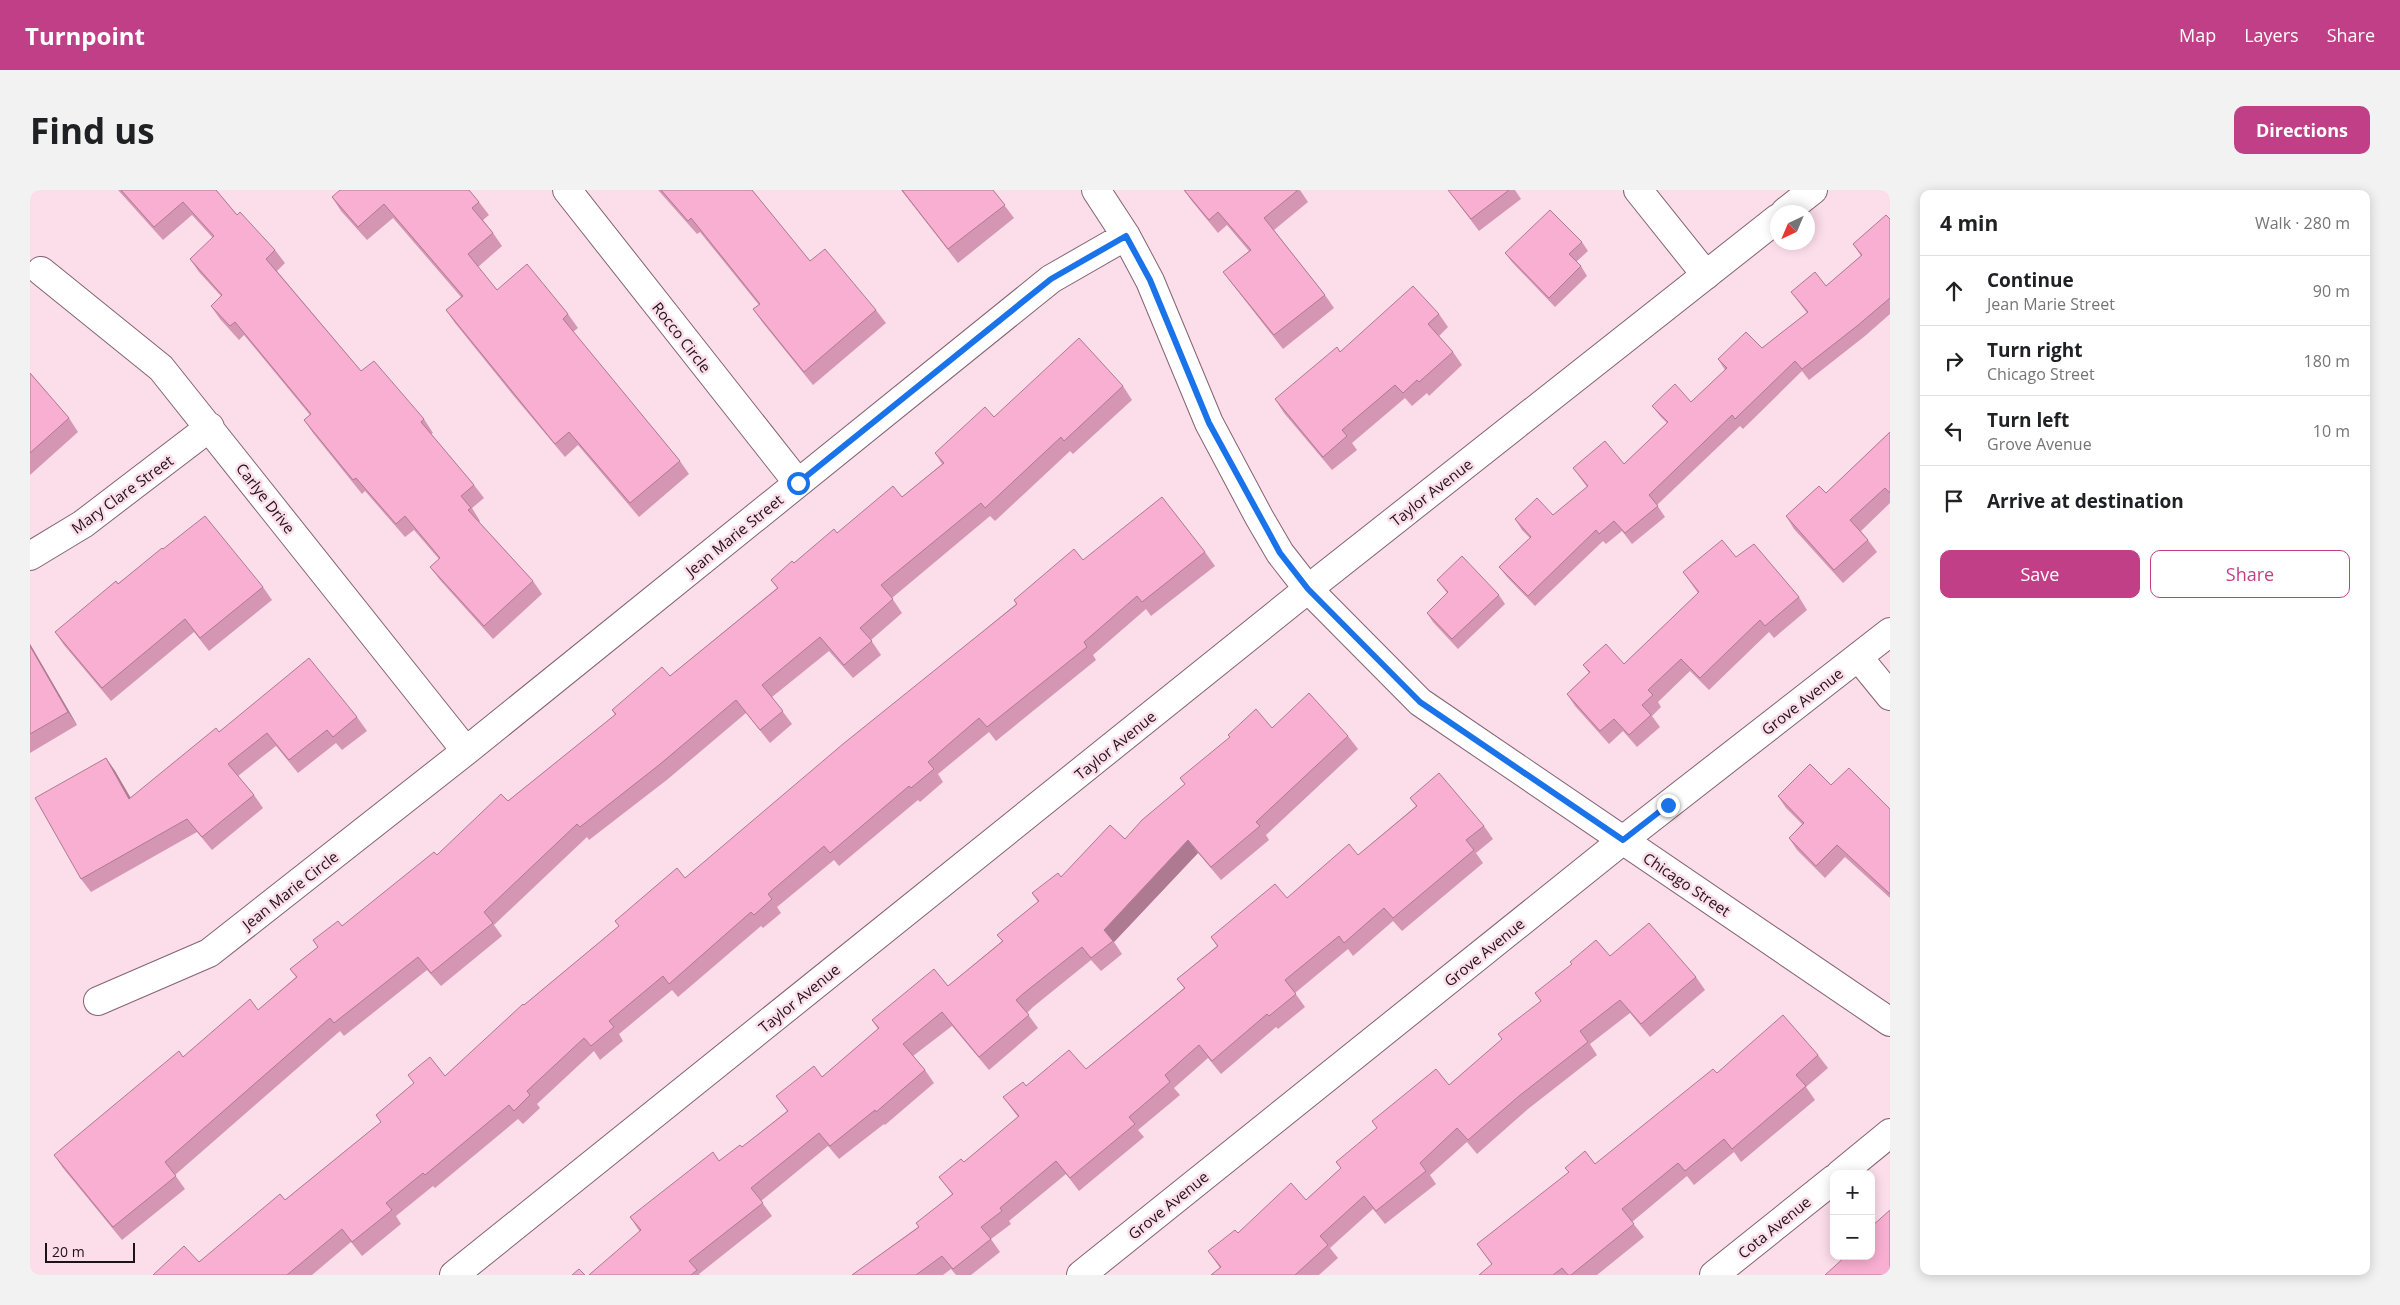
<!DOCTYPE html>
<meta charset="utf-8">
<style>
:root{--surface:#fff;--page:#f2f2f2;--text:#202124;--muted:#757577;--line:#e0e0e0;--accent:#c13f86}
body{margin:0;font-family:"Open Sans",sans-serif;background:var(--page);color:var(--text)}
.controls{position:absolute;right:15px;bottom:15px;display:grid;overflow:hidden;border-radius:10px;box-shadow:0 2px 12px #0003}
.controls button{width:45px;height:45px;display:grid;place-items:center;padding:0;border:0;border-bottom:1px solid var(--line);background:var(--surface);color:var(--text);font:25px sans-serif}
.compass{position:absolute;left:1740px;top:15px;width:45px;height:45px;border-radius:50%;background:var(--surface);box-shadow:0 2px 12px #0003;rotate:224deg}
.scale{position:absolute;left:15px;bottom:12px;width:90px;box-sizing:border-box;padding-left:5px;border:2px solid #1e1117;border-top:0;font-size:14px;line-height:18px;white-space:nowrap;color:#1e1117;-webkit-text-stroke:4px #fcddea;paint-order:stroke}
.stop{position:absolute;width:15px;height:15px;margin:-11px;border:4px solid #1a73e8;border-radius:50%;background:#fff}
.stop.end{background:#1a73e8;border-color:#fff;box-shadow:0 1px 5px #0008}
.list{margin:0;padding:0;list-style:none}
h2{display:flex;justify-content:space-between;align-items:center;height:65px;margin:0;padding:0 20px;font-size:21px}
h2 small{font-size:16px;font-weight:400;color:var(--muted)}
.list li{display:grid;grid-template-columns:32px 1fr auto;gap:15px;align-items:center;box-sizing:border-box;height:70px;padding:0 20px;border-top:1px solid var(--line)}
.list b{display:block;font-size:19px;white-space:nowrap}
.list p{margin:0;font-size:16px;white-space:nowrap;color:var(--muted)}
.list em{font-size:16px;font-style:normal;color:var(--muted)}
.actions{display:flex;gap:10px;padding:15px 20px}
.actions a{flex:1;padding:11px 0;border:1px solid var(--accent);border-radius:10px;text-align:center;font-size:18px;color:var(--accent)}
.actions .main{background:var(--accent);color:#fff}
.icon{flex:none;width:28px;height:28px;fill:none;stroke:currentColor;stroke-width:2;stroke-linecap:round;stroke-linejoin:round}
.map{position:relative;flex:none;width:1860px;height:1085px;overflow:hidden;border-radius:10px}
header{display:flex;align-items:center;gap:30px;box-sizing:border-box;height:70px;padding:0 25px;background:var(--accent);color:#fff}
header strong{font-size:24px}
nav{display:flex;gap:28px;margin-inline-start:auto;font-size:18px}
.intro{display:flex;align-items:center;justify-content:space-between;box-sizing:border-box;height:120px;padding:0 30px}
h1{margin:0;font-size:35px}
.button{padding:12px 22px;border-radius:10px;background:var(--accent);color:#fff;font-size:18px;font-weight:700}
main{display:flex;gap:30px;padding:0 30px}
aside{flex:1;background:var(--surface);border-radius:10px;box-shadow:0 2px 12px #0003}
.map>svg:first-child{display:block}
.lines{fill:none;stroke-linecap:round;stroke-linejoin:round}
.minor-casing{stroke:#846372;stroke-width:30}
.tertiary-casing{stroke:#846372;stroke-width:30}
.minor{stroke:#fff;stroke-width:28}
.tertiary{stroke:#fff;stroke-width:28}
.wall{fill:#d596b4}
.shaded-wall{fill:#ae7a92}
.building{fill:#f8afd1;stroke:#ae7a92}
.route{stroke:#1a73e8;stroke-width:6}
.labels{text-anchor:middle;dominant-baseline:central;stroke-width:5;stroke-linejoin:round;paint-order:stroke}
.street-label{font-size:15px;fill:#1e1117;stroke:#fcddea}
</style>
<header>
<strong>Turnpoint</strong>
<nav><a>Map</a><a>Layers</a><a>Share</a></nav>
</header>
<div class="intro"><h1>Find us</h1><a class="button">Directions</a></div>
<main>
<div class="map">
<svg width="1860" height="1085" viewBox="0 0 1860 1085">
<rect width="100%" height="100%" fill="#fcddea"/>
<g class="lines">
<g class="minor-casing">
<path id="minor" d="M 537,0 L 768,293
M 1066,0 L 1096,46 L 1120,91 L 1179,233 L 1229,327 L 1250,363 L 1278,399 L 1390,512 L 1860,832
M 1608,0 L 1676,85
M 11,81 L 131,178 L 436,561
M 0,366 L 53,334 L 180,237
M 1829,468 L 1860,506
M 68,811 L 179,763 L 436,561 L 1021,89 L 1096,46
M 1810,984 L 1860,943
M 1051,1085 L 1593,650 L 1860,442
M 1684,1085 L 1804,989"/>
</g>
<g class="tertiary-casing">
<path id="tertiary" d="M 1755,22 L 1783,0
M 424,1085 L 1278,399 L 1748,28"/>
</g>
<use href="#minor" class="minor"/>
<use href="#tertiary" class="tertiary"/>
</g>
<path class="wall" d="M 88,0 L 186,0 L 207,25 L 245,60 L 255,73 L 247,81 L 331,181 L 394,229 L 403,243 L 401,244 L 444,295 L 454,308 L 442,318 L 450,331 L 449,332 L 503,391 L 512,404 L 463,449 L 410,390 L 400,377 L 409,369 L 384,340 L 375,347 L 335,301 L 332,304 L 283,243 L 274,230 L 280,225 L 214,145 L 209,150 L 190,129 L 181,116 L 191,106 L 169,82 L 160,69 L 183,48 L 162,25 L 133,50 Z
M 628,0 L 722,0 L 780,71 L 846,120 L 856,133 L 783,195 L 733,133 L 723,119 L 729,115 L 670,42 L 667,44 Z
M 871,0 L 963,0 L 984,28 L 928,73 Z
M 1154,0 L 1270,0 L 1278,12 L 1244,40 L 1295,105 L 1304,118 L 1253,159 L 1203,95 L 1193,82 L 1219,61 L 1197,35 L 1188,43 L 1161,10 Z
M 1418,0 L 1485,0 L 1491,9 L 1449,41 Z
M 302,7 L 449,12 L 459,25 L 453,30 L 463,43 L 472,56 L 448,77 L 467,100 L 538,124 L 548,138 L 543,142 L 650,271 L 659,284 L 609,327 L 548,255 L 535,267 L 483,205 L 425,133 L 416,120 L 431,107 L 363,28 L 337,50 L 311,21 Z
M 1860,29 L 1860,124 L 1835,146 L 1779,190 L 1772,181 L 1713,239 L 1710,236 L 1627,315 L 1635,327 L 1602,354 L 1592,341 L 1576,354 L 1573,351 L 1505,416 L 1477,387 L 1469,377 L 1500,348 L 1492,340 L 1485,329 L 1523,325 L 1557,297 L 1543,278 L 1594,274 L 1637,233 L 1630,226 L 1622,216 L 1661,212 L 1695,180 L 1688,169 L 1732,158 L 1777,123 L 1761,102 L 1796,96 L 1831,66 L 1823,54 Z
M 1552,52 L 1558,61 L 1546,72 L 1551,76 L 1557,86 L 1525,117 L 1482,72 L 1475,63 Z
M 1409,124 L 1418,137 L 1409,146 L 1423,162 L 1432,175 L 1399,206 L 1397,203 L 1382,216 L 1375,208 L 1322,253 L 1327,260 L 1302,280 L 1254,223 L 1245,209 L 1310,162 Z
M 0,183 L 39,228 L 48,242 L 0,285 Z
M 1093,196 L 1102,210 L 1043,264 L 1040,261 L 965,331 L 960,326 L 862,408 L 872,423 L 841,450 L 851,465 L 823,488 L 799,461 L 742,507 L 762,534 L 740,553 L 716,523 L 638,589 L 559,650 L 557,647 L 464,735 L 472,746 L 411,796 L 397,780 L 314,846 L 310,841 L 145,985 L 155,999 L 92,1050 L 33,978 L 24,965 L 228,820 L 266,787 L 260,779 L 288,757 L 283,750 L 312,736 L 478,611 L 585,525 L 582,520 L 640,486 L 747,398 L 741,390 L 807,343 L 872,307 L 912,274 L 905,263 L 964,227 Z
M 1860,242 L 1860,313 L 1831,341 L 1838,350 L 1847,362 L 1813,393 L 1764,339 L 1756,326 L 1796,303 Z
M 133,359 L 233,397 L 242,410 L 179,461 L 164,442 L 81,511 L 34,455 L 25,442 Z
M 1175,362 L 1185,376 L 1121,426 L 1116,419 L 1063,465 L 1066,470 L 966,551 L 959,542 L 908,584 L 913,592 L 890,612 L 888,610 L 809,676 L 804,670 L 747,717 L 751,723 L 733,738 L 731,736 L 648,807 L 642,800 L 589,844 L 593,851 L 570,870 L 564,861 L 507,914 L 510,918 L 493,934 L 488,929 L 405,998 L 403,996 L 366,1026 L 371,1034 L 332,1066 L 321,1052 L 282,1085 L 123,1085 L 169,1072 L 255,1010 L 351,932 L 346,925 L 384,893 L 378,885 L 415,886 L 494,815 L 589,736 L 585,731 L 655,688 L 986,414 L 984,410 L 1053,370 Z
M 1706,367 L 1769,407 L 1777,420 L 1744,448 L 1739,442 L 1679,500 L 1660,481 L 1628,512 L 1631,517 L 1622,526 L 1630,537 L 1607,557 L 1593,541 L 1579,554 L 1545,516 L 1537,504 L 1559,483 L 1553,475 L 1594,474 L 1668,403 L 1653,382 Z
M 1407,390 L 1469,405 L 1475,414 L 1428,459 L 1403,432 L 1397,423 L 1417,403 Z
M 0,454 L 47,535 L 0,563 Z
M 327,527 L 337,541 L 312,560 L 306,553 L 268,583 L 246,556 L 208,586 L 224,605 L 233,618 L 182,660 L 167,642 L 61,702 L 51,689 L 76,568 L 85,581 L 100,608 L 189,542 Z
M 1242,538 L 1318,546 L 1328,559 L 1236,645 L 1239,650 L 1191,690 L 1168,663 L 1084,752 L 1092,764 L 1071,781 L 1061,770 L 1003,817 L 997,823 L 1008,838 L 959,880 L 922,836 L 883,866 L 895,880 L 904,893 L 855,935 L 854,934 L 809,969 L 798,956 L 731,1011 L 742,1026 L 669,1084 L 670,1085 L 559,1085 L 610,1042 L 600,1027 L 712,957 L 757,921 L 746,906 L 792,887 L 848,839 L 842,830 L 918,796 L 972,751 L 967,745 L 1008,712 L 1002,703 L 1031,687 L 1095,649 L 1155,595 L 1150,588 Z
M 1801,595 L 1860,619 L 1860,708 L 1815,667 L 1795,688 L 1767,660 L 1759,648 L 1772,634 L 1756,618 L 1748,606 Z
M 1380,608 L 1454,636 L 1463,649 L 1446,663 L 1453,673 L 1372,741 L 1363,731 L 1323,766 L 1318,759 L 1265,803 L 1275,817 L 1248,839 L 1246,837 L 1191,884 L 1178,868 L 1144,898 L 1150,905 L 1108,940 L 1114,947 L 1049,1001 L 1036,984 L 979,1031 L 981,1034 L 961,1049 L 970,1062 L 941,1085 L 926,1085 L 921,1079 L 913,1085 L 822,1085 L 888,1037 L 922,1004 L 909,987 L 934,972 L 988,927 L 973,907 L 996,896 L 1056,879 L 1154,798 L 1147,789 L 1187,756 L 1181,747 L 1257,708 L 1328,665 L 1386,616 Z
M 1580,766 L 1666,787 L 1675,800 L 1620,847 L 1600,823 L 1560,854 L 1567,865 L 1498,919 L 1447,964 L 1437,952 L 1400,985 L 1406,994 L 1355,1034 L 1343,1019 L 1300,1058 L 1308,1068 L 1289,1085 L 1181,1085 L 1190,1078 L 1178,1061 L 1208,1043 L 1276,1010 L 1311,978 L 1306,972 L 1419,895 L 1472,850 L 1511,811 L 1505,803 Z
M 1788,865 L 1798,878 L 1776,897 L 1785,910 L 1711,972 L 1704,962 L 1664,995 L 1657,986 L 1602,1032 L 1614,1047 L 1567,1085 L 1449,1085 L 1462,1075 L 1447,1054 L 1539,983 L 1535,978 L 1565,974 L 1687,883 Z"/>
<path class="shaded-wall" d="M 0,454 L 47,535 L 38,522 L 0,456 Z
M 76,568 L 85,581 L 109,622 L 99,609 Z
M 1158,650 L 1168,663 L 1084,752 L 1074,740 Z"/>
<path class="building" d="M 91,0 L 186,0 L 207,25 L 210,22 L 245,60 L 236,69 L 331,181 L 344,171 L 394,229 L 391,232 L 444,295 L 431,306 L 441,318 L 438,320 L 503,391 L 454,436 L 400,377 L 410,368 L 375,326 L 366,334 L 326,288 L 323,290 L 274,230 L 281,224 L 205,132 L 200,136 L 181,116 L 192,105 L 160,69 L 184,46 L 153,12 L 124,37 Z
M 310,0 L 439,0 L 449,12 L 442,18 L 463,43 L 438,64 L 467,100 L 497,74 L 538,124 L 533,129 L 650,271 L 600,313 L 539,242 L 525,254 L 416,120 L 433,106 L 354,14 L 328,37 L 302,7 Z
M 631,0 L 722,0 L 780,71 L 795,59 L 846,120 L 774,182 L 723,119 L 730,114 L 661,28 L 658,31 Z
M 872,0 L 963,0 L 975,15 L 918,59 Z
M 1154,0 L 1268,0 L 1234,28 L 1295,105 L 1244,145 L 1193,82 L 1221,60 L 1188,22 L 1179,30 Z
M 1418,0 L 1479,0 L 1441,29 Z
M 1520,20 L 1552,52 L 1539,64 L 1551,76 L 1519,108 L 1475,63 Z
M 1856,25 L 1860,29 L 1860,108 L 1827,136 L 1772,179 L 1765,171 L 1705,229 L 1702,225 L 1619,305 L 1628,316 L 1595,343 L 1584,331 L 1569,344 L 1566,340 L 1498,406 L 1469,377 L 1501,347 L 1485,329 L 1507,308 L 1523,325 L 1558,296 L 1543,278 L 1575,251 L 1594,274 L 1638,232 L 1622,216 L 1645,194 L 1661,212 L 1697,178 L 1688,169 L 1716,142 L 1732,158 L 1778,122 L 1761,102 L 1785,82 L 1796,96 L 1832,65 L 1823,54 Z
M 1383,96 L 1409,124 L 1398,134 L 1423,162 L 1389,192 L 1387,190 L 1373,203 L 1365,195 L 1312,240 L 1317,246 L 1293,267 L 1245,209 L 1307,157 L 1310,162 Z
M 1049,148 L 1093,196 L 1034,251 L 1031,247 L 955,318 L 951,313 L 851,395 L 863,409 L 830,438 L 842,451 L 814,475 L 790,447 L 732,495 L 753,521 L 730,540 L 706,510 L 629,575 L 550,637 L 547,634 L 454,722 L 463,733 L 401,783 L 388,767 L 304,833 L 300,828 L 135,972 L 146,986 L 83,1037 L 24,965 L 149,861 L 153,867 L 220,809 L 228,820 L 267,787 L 260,779 L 288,757 L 283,750 L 308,731 L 312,736 L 404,662 L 407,665 L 471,604 L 478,611 L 586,524 L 582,520 L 632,477 L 640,486 L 748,398 L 741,390 L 762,371 L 764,373 L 804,339 L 807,343 L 863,296 L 872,307 L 914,273 L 905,263 L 955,217 L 964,227 Z
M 0,183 L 39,228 L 0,263 Z
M 1860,242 L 1860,303 L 1855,298 L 1820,330 L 1838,350 L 1804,380 L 1756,326 L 1789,296 L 1796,303 Z
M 1132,307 L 1175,362 L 1112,412 L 1107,406 L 1054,452 L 1057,457 L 957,537 L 949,528 L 898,572 L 904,579 L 881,598 L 879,596 L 800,663 L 794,656 L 738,704 L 742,709 L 724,725 L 721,722 L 639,794 L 633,786 L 579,831 L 584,837 L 561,856 L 554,848 L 497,901 L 500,905 L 484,921 L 479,915 L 395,985 L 393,983 L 356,1013 L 362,1020 L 322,1052 L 312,1039 L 257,1085 L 123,1085 L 154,1056 L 169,1072 L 250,1004 L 255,1010 L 351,932 L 346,925 L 384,893 L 378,885 L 400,867 L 415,886 L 493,814 L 494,815 L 589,736 L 585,731 L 647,678 L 655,688 L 813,554 L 987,414 L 984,410 L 1044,359 L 1053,370 Z
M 175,326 L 233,397 L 170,448 L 155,429 L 72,498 L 25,442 L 86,391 L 88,394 L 132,358 L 133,359 Z
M 1692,350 L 1706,367 L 1724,354 L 1769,407 L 1735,436 L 1730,430 L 1670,488 L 1651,469 L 1618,500 L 1623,505 L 1612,515 L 1621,525 L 1599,545 L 1584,529 L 1570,541 L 1537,504 L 1560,482 L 1553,475 L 1576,454 L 1594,474 L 1669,402 L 1653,382 Z
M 1432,366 L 1469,405 L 1422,449 L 1397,423 L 1418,402 L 1407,390 Z
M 0,456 L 38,522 L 0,544 Z
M 279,468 L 327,527 L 303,547 L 297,540 L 259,570 L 237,543 L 198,574 L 224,605 L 172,647 L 157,629 L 51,689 L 5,608 L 76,568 L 99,609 L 186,538 L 189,542 Z
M 1279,503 L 1318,546 L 1226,632 L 1230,636 L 1181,677 L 1158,650 L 1074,740 L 1083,751 L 1061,768 L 1052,757 L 994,803 L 986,810 L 999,825 L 949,867 L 912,822 L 873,854 L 895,880 L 846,922 L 845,920 L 800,956 L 789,943 L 721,998 L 733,1013 L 659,1071 L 667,1080 L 661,1085 L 559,1085 L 611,1040 L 600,1027 L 683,962 L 689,971 L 710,955 L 712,957 L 758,921 L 746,906 L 784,876 L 792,887 L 849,838 L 842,830 L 904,779 L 918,796 L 973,751 L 967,745 L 1009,711 L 1002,703 L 1028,683 L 1031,687 L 1080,635 L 1095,649 L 1112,630 L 1155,594 L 1150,588 L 1200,547 L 1198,545 L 1226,519 L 1242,538 Z
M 1780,574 L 1801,595 L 1819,578 L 1860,619 L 1860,704 L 1807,655 L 1786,676 L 1759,648 L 1774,633 L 1748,606 Z
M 1409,583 L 1454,636 L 1436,650 L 1444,660 L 1363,728 L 1354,718 L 1314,753 L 1309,746 L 1255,790 L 1266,804 L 1239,826 L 1237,824 L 1182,871 L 1169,855 L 1135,885 L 1140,892 L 1099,927 L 1105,934 L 1040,988 L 1026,971 L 970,1018 L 972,1021 L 951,1037 L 961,1049 L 923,1079 L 912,1066 L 886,1085 L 822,1085 L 889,1037 L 886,1033 L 923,1004 L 909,987 L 931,969 L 934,972 L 989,926 L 973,907 L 993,892 L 996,896 L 1039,860 L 1056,879 L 1155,798 L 1147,789 L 1188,756 L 1181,747 L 1245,694 L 1257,708 L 1319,654 L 1328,665 L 1387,616 L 1380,608 Z
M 1619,733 L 1666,787 L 1611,834 L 1590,810 L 1550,841 L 1558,852 L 1489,906 L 1438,950 L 1427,938 L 1390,973 L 1396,981 L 1346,1021 L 1334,1006 L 1290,1046 L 1298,1055 L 1265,1085 L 1181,1085 L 1191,1077 L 1178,1061 L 1205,1040 L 1208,1043 L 1261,993 L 1276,1010 L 1311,978 L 1306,972 L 1347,938 L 1342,931 L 1406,879 L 1419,895 L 1472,849 L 1468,844 L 1511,811 L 1505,803 L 1542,774 L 1540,772 L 1566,750 L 1580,766 Z
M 1753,825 L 1788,865 L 1766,885 L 1776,896 L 1702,959 L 1694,949 L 1655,981 L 1648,973 L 1592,1019 L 1604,1034 L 1541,1085 L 1538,1085 L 1532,1078 L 1523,1085 L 1449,1085 L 1462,1074 L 1447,1054 L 1539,982 L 1535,978 L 1555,961 L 1565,974 L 1683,879 L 1687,883 Z
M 1860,1020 L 1860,1085 L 1795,1085 L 1816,1066 L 1841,1066 L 1841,1037 Z
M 549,1079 L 555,1085 L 542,1085 Z"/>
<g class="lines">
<path class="route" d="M 768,293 L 1021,89 L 1096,46 L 1120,90 L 1179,233 L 1250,363 L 1278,399 L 1390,512 L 1593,650 L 1638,615"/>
</g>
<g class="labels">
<g class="street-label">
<text transform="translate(652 147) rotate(52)">Rocco Circle</text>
<text transform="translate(1401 302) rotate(-38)">Taylor Avenue</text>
<text transform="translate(92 304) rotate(-36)">Mary Clare Street</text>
<text transform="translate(236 308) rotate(52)">Carlye Drive</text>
<text transform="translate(704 345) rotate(-39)">Jean Marie Street</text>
<text transform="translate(1772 511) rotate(-38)">Grove Avenue</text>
<text transform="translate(1085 555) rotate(-39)">Taylor Avenue</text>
<text transform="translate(1657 694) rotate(34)">Chicago Street</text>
<text transform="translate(260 700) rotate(-38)">Jean Marie Circle</text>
<text transform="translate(1454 762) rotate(-39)">Grove Avenue</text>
<text transform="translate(769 808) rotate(-39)">Taylor Avenue</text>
<text transform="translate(1138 1015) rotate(-39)">Grove Avenue</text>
<text transform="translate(1744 1037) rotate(-39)">Cota Avenue</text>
</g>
</g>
</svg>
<div class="controls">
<button>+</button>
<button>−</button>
</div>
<svg class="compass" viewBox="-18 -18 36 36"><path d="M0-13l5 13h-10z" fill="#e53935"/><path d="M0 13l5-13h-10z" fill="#757577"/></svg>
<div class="scale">20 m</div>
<div class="stop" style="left:768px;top:293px"></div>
<div class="stop end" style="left:1638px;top:615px"></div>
</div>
<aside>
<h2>4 min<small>Walk · 280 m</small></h2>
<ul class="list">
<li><svg class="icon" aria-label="ahead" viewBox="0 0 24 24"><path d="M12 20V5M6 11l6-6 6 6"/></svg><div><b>Continue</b><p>Jean Marie Street</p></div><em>90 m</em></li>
<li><svg class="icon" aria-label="right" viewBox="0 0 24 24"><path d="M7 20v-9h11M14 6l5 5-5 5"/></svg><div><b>Turn right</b><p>Chicago Street</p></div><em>180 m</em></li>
<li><svg class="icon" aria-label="left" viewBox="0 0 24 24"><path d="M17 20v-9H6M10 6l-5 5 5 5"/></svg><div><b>Turn left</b><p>Grove Avenue</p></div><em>10 m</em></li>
<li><svg class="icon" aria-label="arrive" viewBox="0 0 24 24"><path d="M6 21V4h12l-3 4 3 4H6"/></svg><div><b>Arrive at destination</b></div></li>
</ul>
<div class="actions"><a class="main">Save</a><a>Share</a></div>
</aside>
</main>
